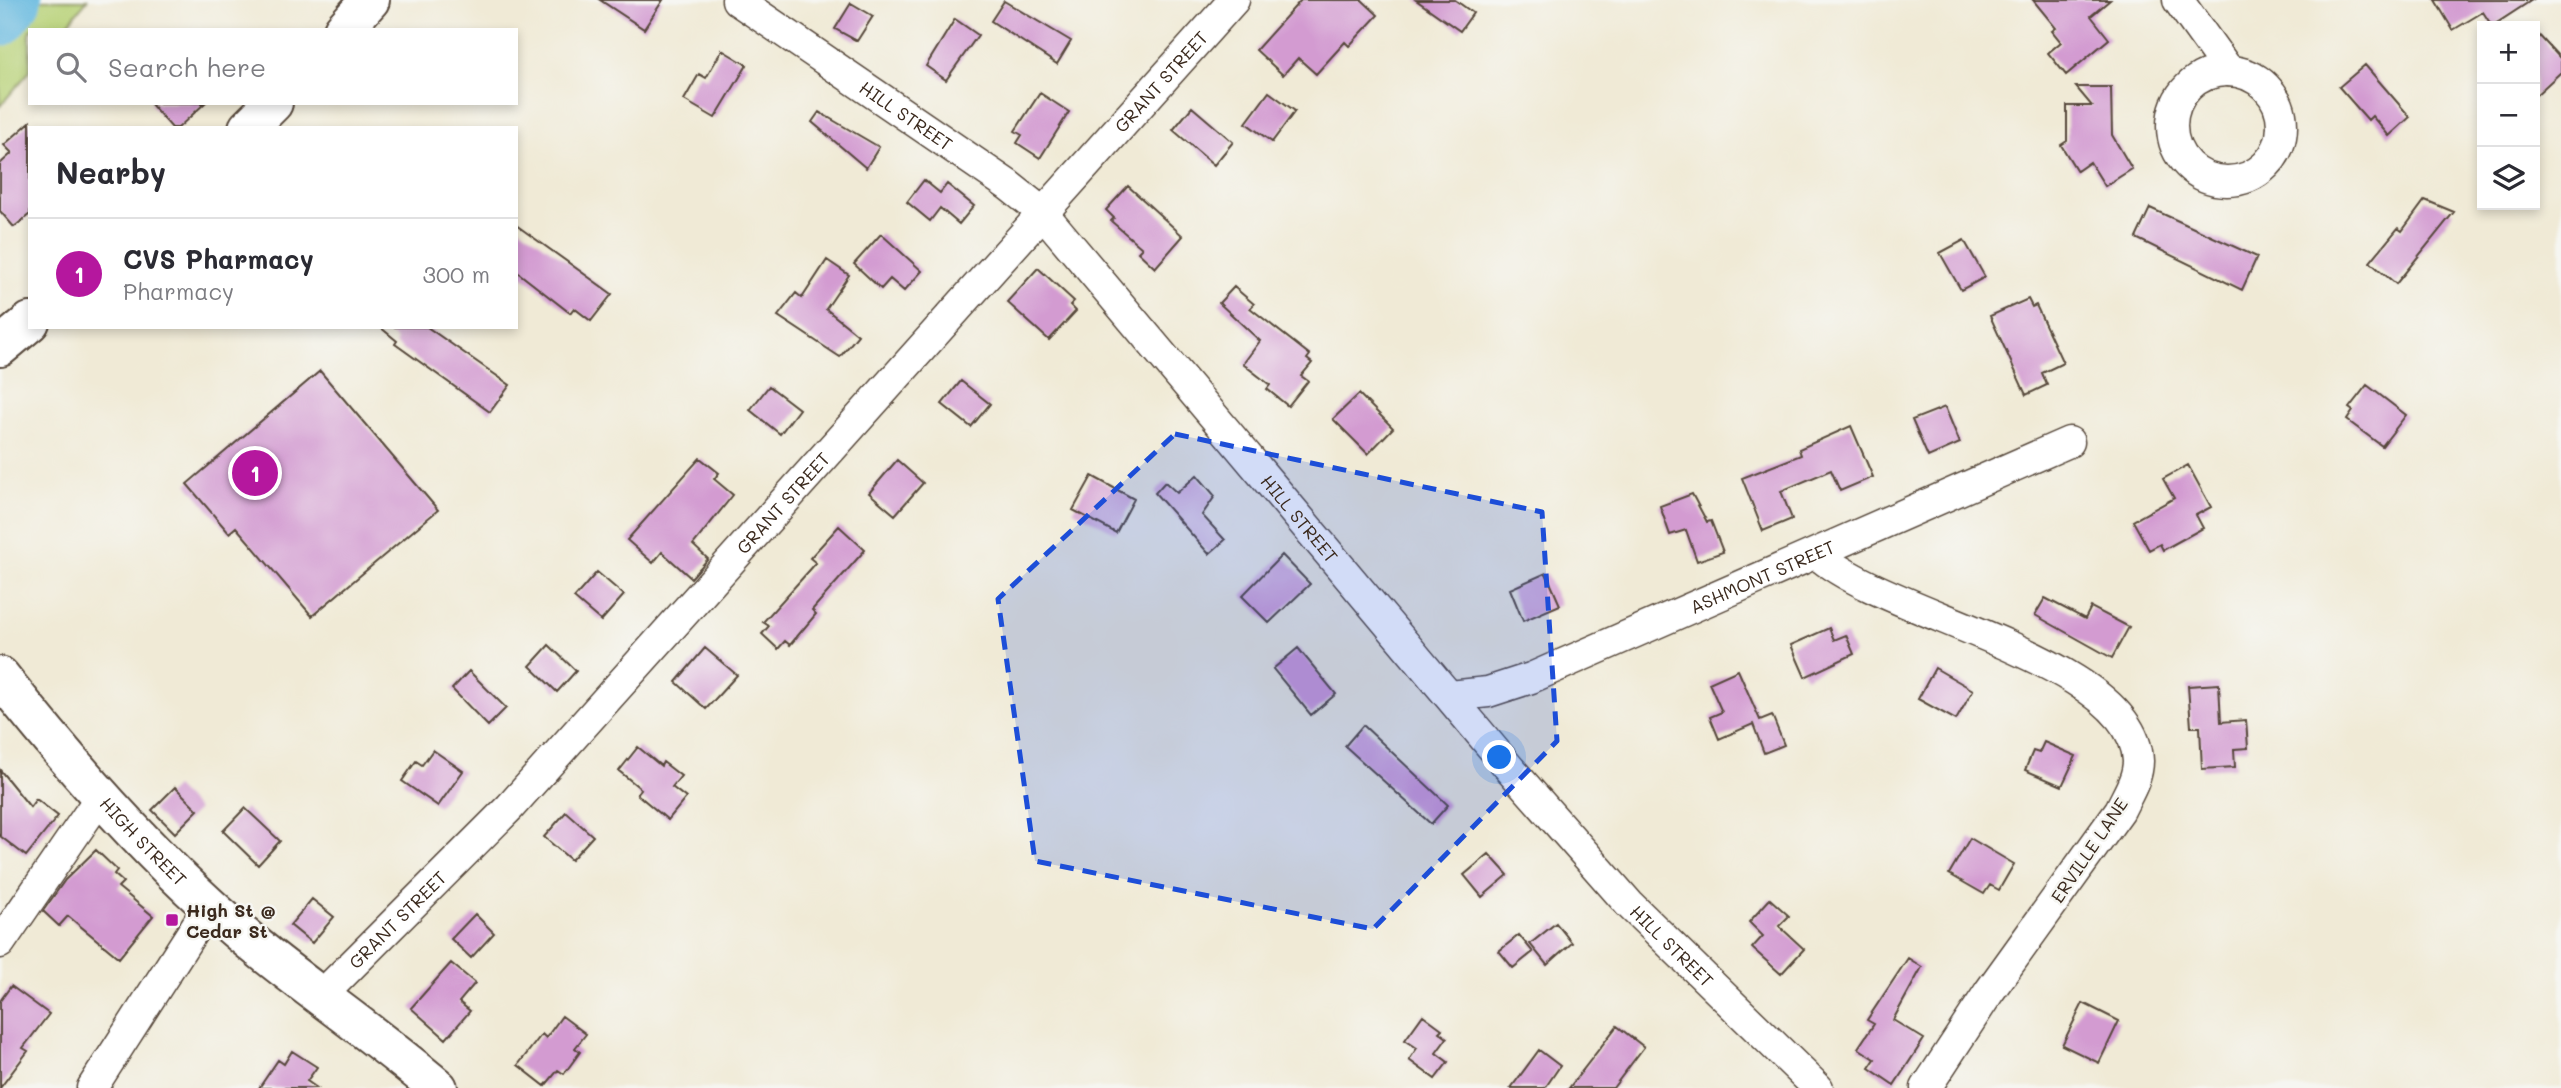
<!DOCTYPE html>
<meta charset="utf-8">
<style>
:root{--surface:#fff;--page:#f2f2f3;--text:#2b2b33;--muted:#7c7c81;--line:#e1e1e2;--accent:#b5179e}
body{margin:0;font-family:Mali,sans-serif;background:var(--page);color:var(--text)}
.controls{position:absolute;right:21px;top:21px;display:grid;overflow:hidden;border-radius:0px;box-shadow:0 4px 10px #0003}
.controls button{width:63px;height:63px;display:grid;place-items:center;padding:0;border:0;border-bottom:2px solid var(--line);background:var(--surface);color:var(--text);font:35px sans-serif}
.you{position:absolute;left:1500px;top:758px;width:24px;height:24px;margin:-18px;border:5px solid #fff;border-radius:50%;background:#1a73e8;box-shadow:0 0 0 10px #1a73e833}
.badge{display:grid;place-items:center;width:46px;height:46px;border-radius:50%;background:var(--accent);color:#fff;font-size:23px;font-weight:700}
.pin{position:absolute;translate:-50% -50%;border:4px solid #fff;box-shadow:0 2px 7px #0006}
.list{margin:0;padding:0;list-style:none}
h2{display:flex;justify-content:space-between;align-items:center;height:91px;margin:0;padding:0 28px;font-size:30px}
h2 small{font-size:23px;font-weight:400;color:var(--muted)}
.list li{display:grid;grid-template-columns:46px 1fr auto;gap:21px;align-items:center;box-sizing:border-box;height:112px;padding:0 28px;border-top:2px solid var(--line)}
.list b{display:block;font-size:26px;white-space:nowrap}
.list p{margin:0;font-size:23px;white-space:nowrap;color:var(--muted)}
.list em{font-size:23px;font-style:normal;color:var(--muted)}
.icon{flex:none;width:38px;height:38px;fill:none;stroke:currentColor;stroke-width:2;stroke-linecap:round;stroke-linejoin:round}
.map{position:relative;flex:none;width:2561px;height:1088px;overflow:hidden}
.search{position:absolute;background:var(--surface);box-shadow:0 4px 10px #0003;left:28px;top:28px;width:490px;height:77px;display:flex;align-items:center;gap:18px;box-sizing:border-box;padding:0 24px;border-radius:0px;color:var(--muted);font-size:26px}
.panel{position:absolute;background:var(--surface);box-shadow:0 4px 10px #0003;left:28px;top:126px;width:490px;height:203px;border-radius:0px}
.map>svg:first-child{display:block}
.green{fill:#b8d278;stroke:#7a7e4b;stroke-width:2}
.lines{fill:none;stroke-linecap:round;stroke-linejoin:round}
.river{stroke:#63b8df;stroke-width:51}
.building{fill:#d39bd1}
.minor-casing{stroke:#56473a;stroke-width:33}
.secondary-casing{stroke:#56473a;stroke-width:42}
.minor{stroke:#fff;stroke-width:30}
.secondary{stroke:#fff;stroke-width:38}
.marked{fill:#1d4ed8;fill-opacity:0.2;stroke:#1d4ed8;stroke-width:5;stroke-dasharray:14 9;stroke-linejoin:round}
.poi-dot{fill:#b5179e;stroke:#f6f6f2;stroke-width:2.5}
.labels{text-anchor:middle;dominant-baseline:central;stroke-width:5;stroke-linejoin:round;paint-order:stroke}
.street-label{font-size:18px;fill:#3b2a1e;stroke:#f6f6f2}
.poi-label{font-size:18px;font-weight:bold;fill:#3b2a1e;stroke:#f6f6f2;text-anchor:start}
</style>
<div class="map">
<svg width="2561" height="1088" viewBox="0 0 2561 1088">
<rect width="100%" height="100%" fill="#f6f6f2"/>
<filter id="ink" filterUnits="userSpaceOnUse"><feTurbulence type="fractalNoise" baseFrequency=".0143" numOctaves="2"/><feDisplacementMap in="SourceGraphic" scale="14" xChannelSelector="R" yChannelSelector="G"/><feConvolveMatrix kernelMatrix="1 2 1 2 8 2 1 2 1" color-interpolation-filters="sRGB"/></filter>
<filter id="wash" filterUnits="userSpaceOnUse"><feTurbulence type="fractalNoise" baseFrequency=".00686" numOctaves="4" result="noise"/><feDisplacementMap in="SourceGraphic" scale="28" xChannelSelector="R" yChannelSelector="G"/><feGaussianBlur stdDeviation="1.57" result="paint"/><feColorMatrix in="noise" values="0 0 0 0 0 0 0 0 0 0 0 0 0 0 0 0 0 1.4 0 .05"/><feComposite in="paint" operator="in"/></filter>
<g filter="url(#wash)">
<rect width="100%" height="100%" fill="#f0ead6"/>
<path class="green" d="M 26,0 L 87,0 L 63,30 L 30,30 L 30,71 L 0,106 L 0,36 Z"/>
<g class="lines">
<path class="river" d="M 0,21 L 16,0"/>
</g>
<g id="blocks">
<path class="building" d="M 600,0 L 663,0 L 644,29 Z
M 1301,0 L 1362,0 L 1378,15 L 1349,46 L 1345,42 L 1316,74 L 1298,58 L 1283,75 L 1256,50 Z
M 1416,0 L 1455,0 L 1473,13 L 1460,31 Z
M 2033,0 L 2110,0 L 2091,16 L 2109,39 L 2066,75 L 2048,53 L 2061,42 L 2052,31 L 2056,28 Z
M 2435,0 L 2532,0 L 2492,26 L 2483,12 L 2453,30 Z
M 1004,1 L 1071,41 L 1057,64 L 991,21 Z
M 851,3 L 873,16 L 857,41 L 835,29 Z
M 955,19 L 978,35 L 946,80 L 926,66 Z
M 2535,31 L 2561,59 L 2561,72 L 2535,96 Z
M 722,50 L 747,65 L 715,118 L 684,100 L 699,74 L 706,78 Z
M 2365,65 L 2410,117 L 2389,136 L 2372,116 L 2368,120 L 2339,87 Z
M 2076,87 L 2111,87 L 2112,135 L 2132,169 L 2105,186 L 2090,162 L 2077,171 L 2061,145 L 2067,141 L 2067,106 L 2092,106 Z
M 1269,92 L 1295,111 L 1272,142 L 1246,123 Z
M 1040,93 L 1069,112 L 1040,158 L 1017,143 L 1022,135 L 1015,131 Z
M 150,103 L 205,103 L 178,128 L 172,128 Z
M 1192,107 L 1233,142 L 1214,165 L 1173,130 Z
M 819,112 L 879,147 L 866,168 L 812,122 Z
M 30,122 L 30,214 L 14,227 L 0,211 L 0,164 L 12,153 L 4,145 Z
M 924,180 L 940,193 L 947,184 L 974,206 L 959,224 L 940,208 L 930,221 L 907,202 Z
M 1128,186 L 1183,236 L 1155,268 L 1138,252 L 1142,248 L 1111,221 L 1114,218 L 1106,210 Z
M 2425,200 L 2454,212 L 2396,284 L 2370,262 L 2398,228 L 2402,231 Z
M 2150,208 L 2257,257 L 2242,290 L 2136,238 Z
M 516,225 L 612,294 L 591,321 L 574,308 L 570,313 L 516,271 Z
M 881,234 L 922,271 L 904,291 L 890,279 L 881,289 L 854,264 Z
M 1964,240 L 1985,277 L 1961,290 L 1940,253 Z
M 827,260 L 849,275 L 826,309 L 858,335 L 840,357 L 778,316 L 796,293 L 802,298 Z
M 1038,268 L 1074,301 L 1070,305 L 1076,311 L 1049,340 L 1007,302 Z
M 1234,287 L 1254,304 L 1250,308 L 1310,355 L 1307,359 L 1312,363 L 1301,376 L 1308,381 L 1288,406 L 1267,389 L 1270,385 L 1243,364 L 1260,341 L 1219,303 Z
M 2028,299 L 2032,307 L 2036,305 L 2063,363 L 2042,373 L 2047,385 L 2026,395 L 1990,316 Z
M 380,327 L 427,327 L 510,385 L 490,412 L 395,344 L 397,341 Z
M 320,371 L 438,510 L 312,616 L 236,527 L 229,533 L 187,484 Z
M 961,381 L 990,404 L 971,427 L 942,404 Z
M 2367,385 L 2406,415 L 2382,446 L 2347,420 L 2353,411 L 2349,408 Z
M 769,386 L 799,409 L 780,434 L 750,410 Z
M 1359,394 L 1393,428 L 1368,454 L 1333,419 Z
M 1945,407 L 1960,443 L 1928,457 L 1912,420 Z
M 1851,426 L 1873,477 L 1840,491 L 1831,470 L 1781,491 L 1792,519 L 1763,531 L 1742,478 L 1801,455 L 1799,449 Z
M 700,458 L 719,473 L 714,479 L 733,495 L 693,545 L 708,559 L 691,578 L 662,552 L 653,563 L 627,540 Z
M 897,460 L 923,483 L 895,515 L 869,493 Z
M 2188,465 L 2211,507 L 2196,515 L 2203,528 L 2163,550 L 2160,544 L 2149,550 L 2133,521 L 2174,498 L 2163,479 Z
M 1197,475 L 1215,496 L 1202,515 L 1225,540 L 1209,554 L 1155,493 L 1165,482 L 1177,493 Z
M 1092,476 L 1134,499 L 1116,533 L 1073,510 Z
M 1692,494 L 1707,522 L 1711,521 L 1723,552 L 1697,561 L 1686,530 L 1670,535 L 1660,506 Z
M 839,526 L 865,550 L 812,610 L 816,614 L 790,645 L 785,641 L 778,649 L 762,634 L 769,626 L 763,622 L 816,563 L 810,558 Z
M 1282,555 L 1310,584 L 1269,623 L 1242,596 Z
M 597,572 L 624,595 L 601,621 L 574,598 Z
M 1546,573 L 1560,605 L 1523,621 L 1510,589 Z
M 2045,598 L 2085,619 L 2091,607 L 2129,627 L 2112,658 L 2035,615 Z
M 1829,628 L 1834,640 L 1846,635 L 1854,654 L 1805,677 L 1791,645 Z
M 549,645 L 576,671 L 557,692 L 530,666 Z
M 705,648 L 737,675 L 706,709 L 676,682 Z
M 1298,648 L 1336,694 L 1311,715 L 1273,669 Z
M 1935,668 L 1973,690 L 1956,720 L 1918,699 Z
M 1738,670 L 1760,720 L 1772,715 L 1784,745 L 1764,753 L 1753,724 L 1719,739 L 1710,717 L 1722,712 L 1709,683 Z
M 469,671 L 506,708 L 488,726 L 452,689 Z
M 2219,684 L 2221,722 L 2246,720 L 2248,748 L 2234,749 L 2235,767 L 2202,769 L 2200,727 L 2191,727 L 2188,686 Z
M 1363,725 L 1448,805 L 1431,824 L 1345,746 Z
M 2044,742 L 2076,756 L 2062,786 L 2025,770 L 2033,751 L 2039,753 Z
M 638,747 L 661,766 L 663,762 L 681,776 L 672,787 L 686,798 L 668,820 L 637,794 L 641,789 L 619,771 Z
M 433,750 L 463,771 L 438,806 L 402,781 L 416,761 L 422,765 Z
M 0,770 L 30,807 L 36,799 L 58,816 L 26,856 L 0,836 Z
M 175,787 L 198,810 L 175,833 L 152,810 Z
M 245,808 L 280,841 L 258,865 L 223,831 Z
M 566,812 L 593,836 L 571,860 L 544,837 Z
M 1970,838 L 2014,864 L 1999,890 L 1990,885 L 1984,894 L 1949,874 Z
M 96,850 L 117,870 L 114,874 L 123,882 L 118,887 L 153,916 L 119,958 L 68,916 L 59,926 L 43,911 L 65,880 Z
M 1489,854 L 1508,875 L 1482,897 L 1464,875 Z
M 312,899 L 334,917 L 312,943 L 290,925 Z
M 1770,899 L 1789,916 L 1779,926 L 1804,949 L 1781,974 L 1752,948 L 1763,936 L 1749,922 Z
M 475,914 L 494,933 L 471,958 L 451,939 Z
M 1556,923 L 1572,943 L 1547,965 L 1530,944 Z
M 1519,935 L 1533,952 L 1513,968 L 1499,951 Z
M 1908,958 L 1922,967 L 1893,1020 L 1924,1039 L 1894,1085 L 1869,1068 L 1875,1059 L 1858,1048 L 1874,1024 L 1867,1020 Z
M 451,963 L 475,983 L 459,1002 L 470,1011 L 446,1039 L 411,1008 Z
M 11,986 L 49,1014 L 23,1048 L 28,1051 L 0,1088 L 0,1001 Z
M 2083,1003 L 2119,1021 L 2099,1063 L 2062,1045 Z
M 1423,1015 L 1442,1029 L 1439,1032 L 1447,1038 L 1436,1053 L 1448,1062 L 1435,1079 L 1409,1060 L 1417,1048 L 1405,1040 Z
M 562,1016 L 586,1034 L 575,1048 L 580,1052 L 564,1074 L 558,1070 L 545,1086 L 518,1065 L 542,1034 L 546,1038 Z
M 1617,1026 L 1644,1047 L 1613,1088 L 1569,1088 Z
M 1539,1050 L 1560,1066 L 1545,1088 L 1511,1088 Z
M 292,1051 L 317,1067 L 307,1081 L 317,1088 L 259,1088 L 278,1060 L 284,1064 Z"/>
</g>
</g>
<g filter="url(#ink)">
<use href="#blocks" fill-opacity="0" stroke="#56473a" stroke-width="2"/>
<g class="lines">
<g class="minor-casing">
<g id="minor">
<path id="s1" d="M 737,0 L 1008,185 L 1042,212 L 1511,770 L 1629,904 L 1818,1088"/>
<path d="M 2178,0 L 2229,71"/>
<circle cx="2227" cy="126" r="55"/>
<path d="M 1817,554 C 1886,616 2135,660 2138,761 C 2138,779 2127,795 2120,810 L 1989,992 L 1926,1088"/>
<path id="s2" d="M 1450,696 L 1488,692 L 1531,678 L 2069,442"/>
<path d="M 0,943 L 101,796"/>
<path id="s3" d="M 321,996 L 510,807 L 1234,0"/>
<path d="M 92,1088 L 209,906"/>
</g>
</g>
<g class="secondary-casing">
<g id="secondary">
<path d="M 343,30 L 370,0"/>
<path d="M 248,128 L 273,103"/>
<path d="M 0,347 L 30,322"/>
<path id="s4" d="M 0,676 C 64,757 132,836 208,905 C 280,971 364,1025 438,1088"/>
</g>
</g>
<use href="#minor" class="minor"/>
<use href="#secondary" class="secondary"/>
</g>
</g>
<path class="marked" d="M 1175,434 L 1542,512 L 1557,741 L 1373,929 L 1035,861 L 998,599 Z"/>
<rect class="poi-dot" x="165" y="913" width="14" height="14" rx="3.5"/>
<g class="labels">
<g class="street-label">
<text stroke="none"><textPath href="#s3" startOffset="1242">GRANT STREET</textPath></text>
<text stroke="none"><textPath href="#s1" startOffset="205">HILL STREET</textPath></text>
<text stroke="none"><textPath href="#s3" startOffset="676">GRANT STREET</textPath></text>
<text stroke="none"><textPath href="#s1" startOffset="772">HILL STREET</textPath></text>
<text stroke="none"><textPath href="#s2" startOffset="336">ASHMONT STREET</textPath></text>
<text stroke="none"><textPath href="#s4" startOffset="219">HIGH STREET</textPath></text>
<text transform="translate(2089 850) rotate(-56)">ERVILLE LANE</text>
<text stroke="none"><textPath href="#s3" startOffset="108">GRANT STREET</textPath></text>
<text stroke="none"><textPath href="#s1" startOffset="1339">HILL STREET</textPath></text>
</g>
<g class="poi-label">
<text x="186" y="910">High St @<tspan x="186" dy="21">Cedar St</tspan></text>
</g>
</g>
</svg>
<div class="controls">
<button>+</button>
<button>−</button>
<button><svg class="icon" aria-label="layers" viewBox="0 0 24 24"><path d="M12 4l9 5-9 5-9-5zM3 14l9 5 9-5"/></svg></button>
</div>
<div class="you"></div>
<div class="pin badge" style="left:255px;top:473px">1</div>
<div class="search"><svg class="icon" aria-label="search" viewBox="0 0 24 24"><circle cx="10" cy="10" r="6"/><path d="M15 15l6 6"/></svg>Search here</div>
<section class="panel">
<h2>Nearby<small></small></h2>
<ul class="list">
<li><span class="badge">1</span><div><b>CVS Pharmacy</b><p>Pharmacy</p></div><em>300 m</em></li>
</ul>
</section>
</div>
